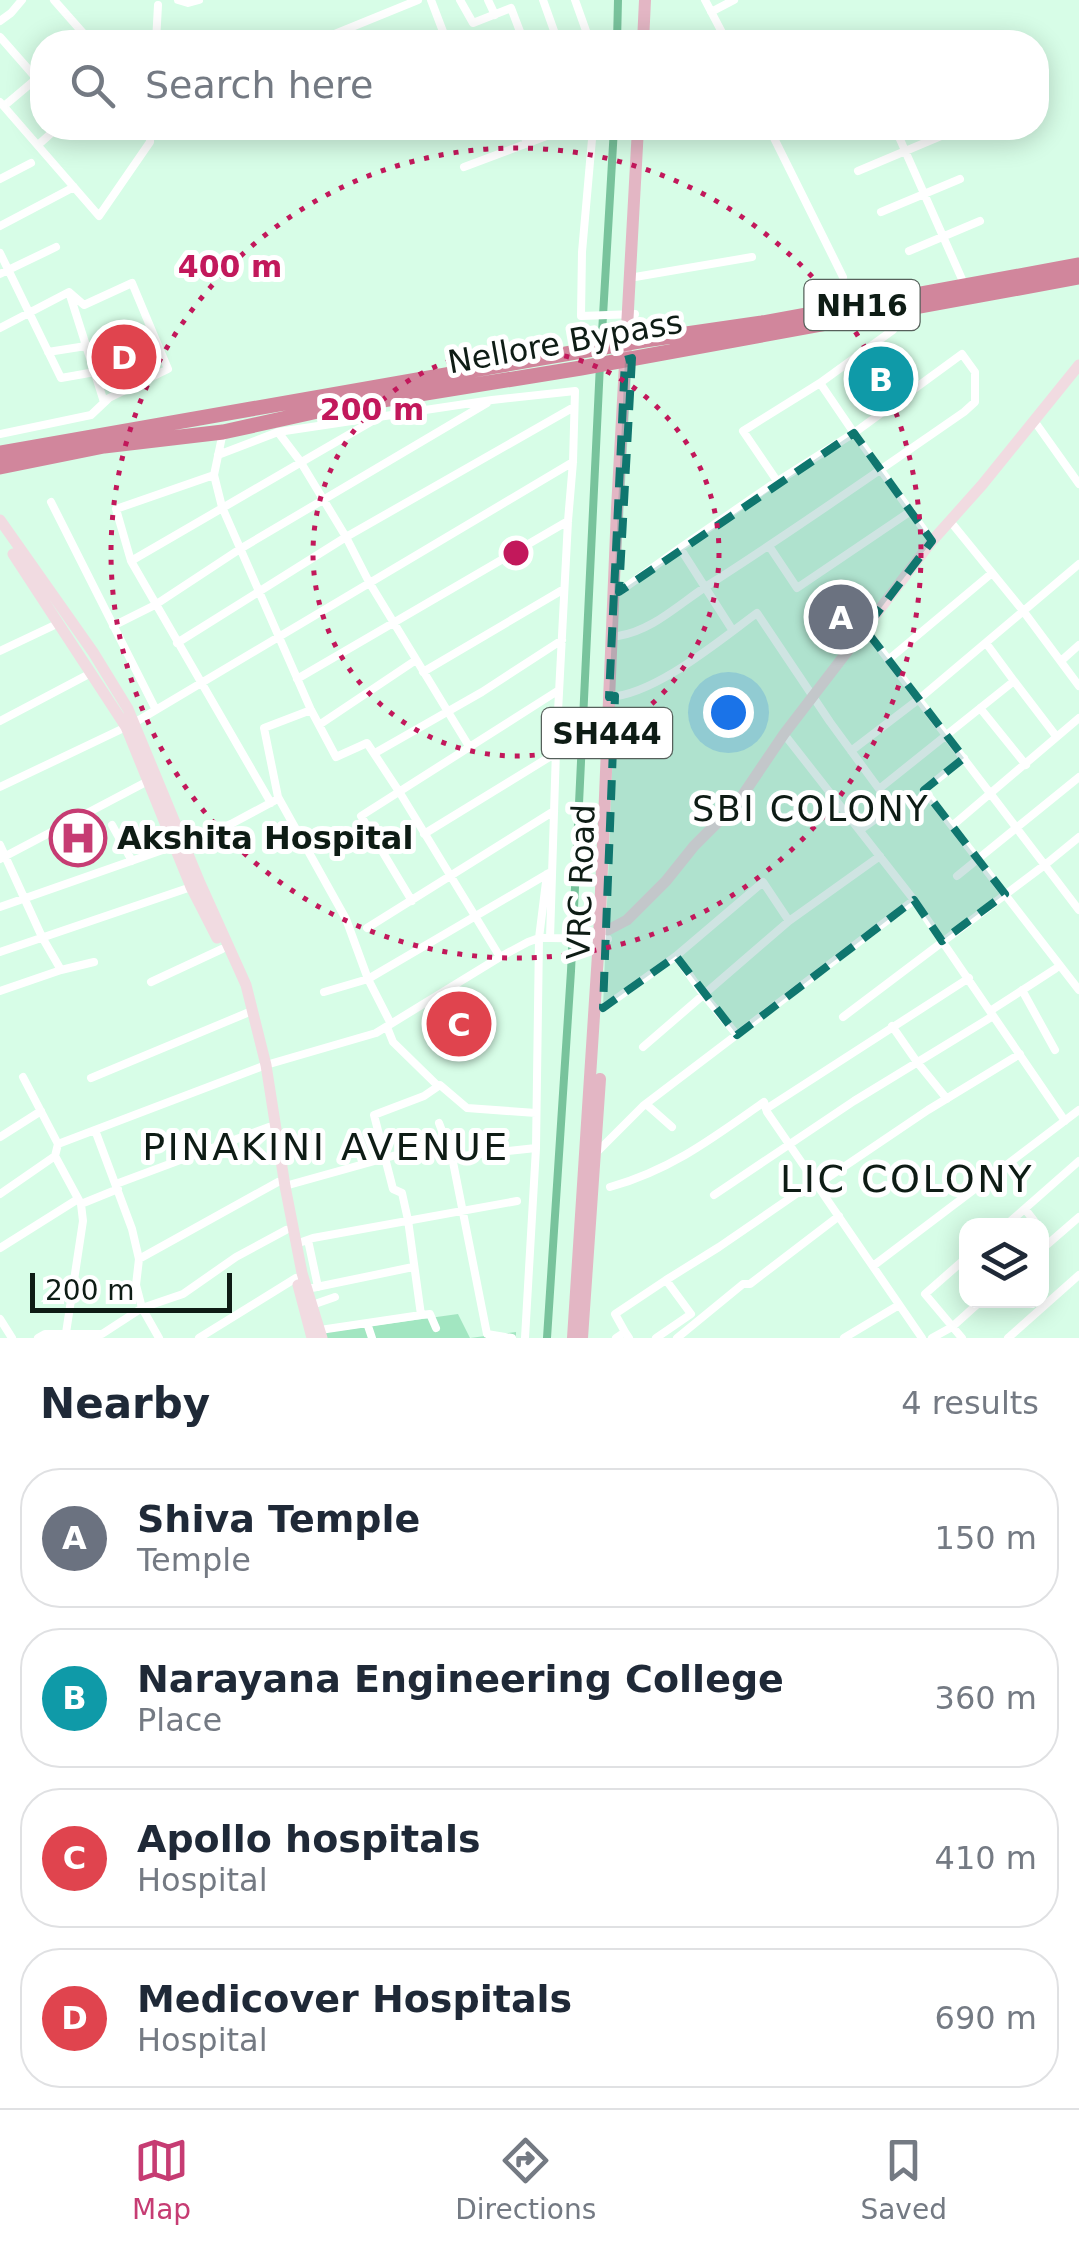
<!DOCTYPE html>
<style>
:root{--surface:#fff;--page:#f2f2f3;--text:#1f2937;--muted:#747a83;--line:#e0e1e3;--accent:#c63c73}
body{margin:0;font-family:"DejaVu Sans",sans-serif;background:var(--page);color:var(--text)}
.controls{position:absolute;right:30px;bottom:30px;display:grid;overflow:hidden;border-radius:20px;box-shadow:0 5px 25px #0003}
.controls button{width:90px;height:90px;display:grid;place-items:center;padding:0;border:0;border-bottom:2px solid var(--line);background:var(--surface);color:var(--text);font:50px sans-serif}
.scale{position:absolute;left:30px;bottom:25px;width:202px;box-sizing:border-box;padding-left:10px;border:5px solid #0e1c15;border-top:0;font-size:28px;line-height:35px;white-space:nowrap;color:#0e1c15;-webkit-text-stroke:8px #fff;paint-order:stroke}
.you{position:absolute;left:728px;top:712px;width:35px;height:35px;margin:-25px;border:8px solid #fff;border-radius:50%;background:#1a73e8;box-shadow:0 0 0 15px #1a73e833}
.badge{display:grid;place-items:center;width:65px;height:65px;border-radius:50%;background:var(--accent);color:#fff;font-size:32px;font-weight:700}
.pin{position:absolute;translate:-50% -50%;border:5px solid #fff;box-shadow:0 2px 10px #0006}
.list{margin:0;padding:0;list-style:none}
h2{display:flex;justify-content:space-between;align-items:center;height:130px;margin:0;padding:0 40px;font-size:42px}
h2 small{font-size:32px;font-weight:400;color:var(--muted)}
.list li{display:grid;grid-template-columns:65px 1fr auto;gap:30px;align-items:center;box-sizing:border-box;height:140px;margin:0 20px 20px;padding:0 20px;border:2px solid var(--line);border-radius:40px}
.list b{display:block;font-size:38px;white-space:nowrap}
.list p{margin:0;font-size:32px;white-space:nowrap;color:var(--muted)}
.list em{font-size:32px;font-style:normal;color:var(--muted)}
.icon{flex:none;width:55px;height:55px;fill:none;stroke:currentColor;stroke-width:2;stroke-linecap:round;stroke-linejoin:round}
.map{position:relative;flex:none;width:1079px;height:1338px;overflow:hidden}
.search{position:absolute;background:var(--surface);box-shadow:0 5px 25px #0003;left:30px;right:30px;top:30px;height:110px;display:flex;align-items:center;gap:25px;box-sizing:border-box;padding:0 35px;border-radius:40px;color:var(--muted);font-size:38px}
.sheet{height:770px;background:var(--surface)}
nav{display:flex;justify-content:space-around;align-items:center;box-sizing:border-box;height:140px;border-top:2px solid var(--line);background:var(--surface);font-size:28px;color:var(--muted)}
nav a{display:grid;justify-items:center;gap:5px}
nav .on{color:var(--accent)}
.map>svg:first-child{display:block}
.green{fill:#a2e6c1}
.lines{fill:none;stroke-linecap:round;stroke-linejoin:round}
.canal{stroke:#78c39c;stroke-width:8}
.street{stroke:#fff;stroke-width:8}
.secondary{stroke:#f1dbe1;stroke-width:11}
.primary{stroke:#e3b6c4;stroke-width:12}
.highway{stroke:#d1869c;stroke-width:15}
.marked{fill:#0f766e;fill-opacity:0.2;stroke:#0f766e;stroke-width:8;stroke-dasharray:20 12;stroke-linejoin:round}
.ring{fill:none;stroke:#c2185b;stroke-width:5;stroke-dasharray:5 10}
.labels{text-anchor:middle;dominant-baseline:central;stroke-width:10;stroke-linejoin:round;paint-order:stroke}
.shield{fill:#fff;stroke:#56605b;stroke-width:2.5}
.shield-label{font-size:30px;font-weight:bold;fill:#0e1c15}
.street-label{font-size:32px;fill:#0e1c15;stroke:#fff}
.poi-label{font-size:32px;font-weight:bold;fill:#0e1c15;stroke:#fff;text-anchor:start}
.neighbourhood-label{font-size:35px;letter-spacing:2.5px;fill:#0e1c15;stroke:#fff}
.quarter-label{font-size:38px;letter-spacing:2.5px;fill:#0e1c15;stroke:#fff}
.centre{fill:#c2185b;stroke:#fff;stroke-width:5}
.ring-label{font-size:30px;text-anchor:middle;font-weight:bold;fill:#c2185b;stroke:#fff;stroke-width:10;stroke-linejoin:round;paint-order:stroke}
</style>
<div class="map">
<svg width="1079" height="1338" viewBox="0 0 1079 1338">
<rect width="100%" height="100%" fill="#d7fde7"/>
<path class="green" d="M 458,1314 L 470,1338 L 516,1332 L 516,1338 L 324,1338 L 322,1333 Z"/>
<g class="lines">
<path class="canal" d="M 617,42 L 618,0
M 601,350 L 614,128
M 547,1338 L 571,971 L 600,364"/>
<path class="street" d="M 54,0 L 91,42
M 178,0 L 188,3 L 199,0
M 431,0 L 447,42
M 460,0 L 473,23 L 511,8 L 524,42
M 488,0 L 495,15
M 543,0 L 558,42
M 575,0 L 590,42
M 705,0 L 727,42
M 711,12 L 734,0
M 0,21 L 11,13 L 22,0
M 0,37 L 37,79
M 156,42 L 158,5
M 315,42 L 418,0
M 0,102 L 99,216 L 150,142 L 150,128
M 4,106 L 42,74
M 521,128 L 527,143
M 593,128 L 582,252 L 581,316 L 635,314
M 769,128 L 843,277
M 895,128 L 965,286
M 836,130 L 843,128
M 459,135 L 478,128
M 38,145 L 57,128
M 464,167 L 568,128
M 858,171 L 941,136
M 0,179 L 31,163
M 881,212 L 960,179
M 0,226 L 74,187
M 909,251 L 980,221
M 0,253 L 61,378 L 95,372
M 0,274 L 56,247
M 635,277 L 752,257
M 69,292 L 104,402
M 0,328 L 69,292 L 84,305 L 132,283 L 168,369 L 109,398 L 91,415 L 0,434
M 48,352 L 86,346
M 820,383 L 893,330
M 1035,422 L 1079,484
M 223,432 L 214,475 L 222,507 L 311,710 L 336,757 L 367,743 L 400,793 L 500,957
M 278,432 L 300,461 L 346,537 L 369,582 L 470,748
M 218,455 L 278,432 L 492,400 L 575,391 L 573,462 L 568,521 L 556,750 L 550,938
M 214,475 L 116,509 L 131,561 L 271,803
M 51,502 L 156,710
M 950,521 L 1024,612 L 1079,686
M 769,546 L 797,588 L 911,511
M 680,548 L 770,486 L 854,433 L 932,541
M 131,561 L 374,420
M 619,592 L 680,548 L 733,631
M 113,626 L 155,605 L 240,549 L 487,403
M 865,629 L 1079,910
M 618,636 C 653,631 681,602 710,584 C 796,529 880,470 964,412 L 975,402 L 975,372 L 962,354 L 854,433 L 820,383 L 743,431 L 777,481
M 177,643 L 346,537 L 574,407
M 0,651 L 59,623
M 888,660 L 992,573
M 1061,661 L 1079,645
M 423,672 L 564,589
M 297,679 L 568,521
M 1014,681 L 1056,736
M 609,697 C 655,695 720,640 757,613 L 830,722 L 890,804 L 890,809 L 860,830
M 980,708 L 1026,765
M 311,710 L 264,728 L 278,797 L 346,919 L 368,979 L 391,1024
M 0,721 L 91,673
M 134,723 L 573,462
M 319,725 L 416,660
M 784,734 L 914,900 L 1065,1121
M 851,751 L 919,699 L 1079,564
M 375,753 L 482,692 L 562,640
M 964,758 L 924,790 L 1079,990
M 0,787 L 126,727
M 879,789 L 1014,681 L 986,643
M 112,825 L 132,861
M 952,826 L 1079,718
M 424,834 L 556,753
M 183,843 L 231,824 L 274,801
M 0,845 L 42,937 L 61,970
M 0,859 L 148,781
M 957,876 L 1079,777
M 412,901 L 361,816 L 559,690
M 0,907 L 174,846
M 367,928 L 554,811
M 0,952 L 194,886
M 676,956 L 763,882 L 789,921
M 151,982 L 222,949
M 1022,990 L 1055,1050
M 0,991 L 61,970 L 94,962
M 324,992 L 368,979 L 549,873
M 603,1008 L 676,956 L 703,994 L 737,1035
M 990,1011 L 1055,969
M 843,1017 L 1046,864 L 1079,837
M 892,1026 L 917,1062 L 947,1099
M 387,1027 L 393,1042 L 438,1086
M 643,1047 L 789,921 L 880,856
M 23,1077 L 58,1144
M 91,1078 L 247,1013
M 646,1104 L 672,1127
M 766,1109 L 969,978
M 439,1123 L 452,1157 L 536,1148
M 95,1130 L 132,1229 L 139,1259 L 136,1285 L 142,1308 L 159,1338
M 0,1137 L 41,1111
M 597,1152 L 643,1106 L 914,900
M 55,1156 L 81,1204 L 83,1221 L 66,1333
M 116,1184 L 269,1127
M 817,1185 L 928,1110 L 1020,1054
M 285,1186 L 432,1145 L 452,1157 L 487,1334 L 512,1338
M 610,1187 C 671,1170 713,1138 764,1102 L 767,1112 L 922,1338
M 0,1194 L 55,1156 L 58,1144 L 266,1065 L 376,1033 L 500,957 L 528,942 L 539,938 L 550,938 L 608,939
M 714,1195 L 854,1101 L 993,1016
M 81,1204 L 118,1189
M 1025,1209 L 1038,1226
M 1005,1226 L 1079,1161
M 308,1240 L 318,1287
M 296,1244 L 313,1238 L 517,1201
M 0,1248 L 78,1199
M 1042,1249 L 1079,1217
M 139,1259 L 278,1182
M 873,1266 L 1079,1110
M 307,1289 L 413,1267
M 312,1305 L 335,1297
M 421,1315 L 430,1314 L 436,1328
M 0,1319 L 12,1338
M 367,1323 L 372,1338
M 320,1330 L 421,1315 L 408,1220 L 402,1193 L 393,1189 L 374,1115 L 424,1096 L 440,1085 L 467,1108 L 536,1113
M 625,1332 L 615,1314 L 666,1280
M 38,1338 L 45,1334 L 102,1334 L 142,1308 L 183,1294 L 236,1257 L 286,1230
M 199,1338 L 296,1278
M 525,1338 L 536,1148 L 539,938 L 547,874
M 616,1338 L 625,1332 L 629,1338
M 656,1338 L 691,1314 L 666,1280 L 719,1247 L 815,1181
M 677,1338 L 743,1284 L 750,1284 L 839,1216
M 844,1338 L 899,1305
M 932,1338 L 952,1327 L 982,1300
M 962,1338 L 925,1294 L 966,1258
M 1008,1338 L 1079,1275"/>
<path class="secondary" d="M 0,520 L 93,652 L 128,709 L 200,883 L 246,985 L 266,1065 L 285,1186 L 302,1273 L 322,1338
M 13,554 L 126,727 L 191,887 L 217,938
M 608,930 L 627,920 L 666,881 L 694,846 L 738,802 L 784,734 L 932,541 L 982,485 L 1079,365
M 298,1285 L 312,1338"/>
<path class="primary" d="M 643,42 L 645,0
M 573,1338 L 599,939 L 617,509 L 638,128
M 582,1338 L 600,1079"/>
<path class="highway" d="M 0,453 L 645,340 L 762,323 L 1079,265
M 0,467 L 104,446 L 223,432 L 327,409 L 581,368 L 1079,277"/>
</g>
<path class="marked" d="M 632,358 L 619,592 L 854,433 L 932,541 L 865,629 L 964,758 L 924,790 L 1005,894 L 942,941 L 914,900 L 737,1035 L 676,956 L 603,1008 L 615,696 L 609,697 L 625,360 Z"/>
<g class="ring">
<circle cx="516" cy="553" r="203"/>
<circle cx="516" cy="553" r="405"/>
</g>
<defs>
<g id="hospital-ring" transform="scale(2.875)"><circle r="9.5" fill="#fff" stroke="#c63c73" stroke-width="1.5"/><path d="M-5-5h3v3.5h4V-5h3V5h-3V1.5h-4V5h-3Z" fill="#c63c73"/></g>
</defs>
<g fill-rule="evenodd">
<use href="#hospital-ring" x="78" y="838"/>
</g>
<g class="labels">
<g class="shield">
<rect x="804.5" y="280" width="115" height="50" rx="8"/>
<rect x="542" y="708" width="130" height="50" rx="8"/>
</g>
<g class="shield-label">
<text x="862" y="305">NH16</text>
<text x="607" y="733">SH444</text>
</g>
<g class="street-label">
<text transform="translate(565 342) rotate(-10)">Nellore Bypass</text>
<text transform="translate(581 882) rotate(-88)">VRC Road</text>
</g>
<g class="poi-label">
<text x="117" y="838">Akshita Hospital</text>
</g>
<g class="neighbourhood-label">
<text x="811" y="809">SBI COLONY</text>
</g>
<g class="quarter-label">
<text x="326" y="1147">PINAKINI AVENUE</text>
<text x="907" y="1179">LIC COLONY</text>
</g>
</g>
<circle cx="516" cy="553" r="15" class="centre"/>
<g class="ring-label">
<text x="230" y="277">400 m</text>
<text x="372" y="420">200 m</text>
</g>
</svg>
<div class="controls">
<button><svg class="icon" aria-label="layers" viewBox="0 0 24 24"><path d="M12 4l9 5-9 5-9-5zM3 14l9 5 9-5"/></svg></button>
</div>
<div class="scale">200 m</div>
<div class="you"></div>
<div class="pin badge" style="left:841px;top:617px;background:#6b7280">A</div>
<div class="pin badge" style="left:881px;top:379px;background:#0f9aa8">B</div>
<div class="pin badge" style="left:459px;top:1024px;background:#e0444e">C</div>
<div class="pin badge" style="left:124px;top:357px;background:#e0444e">D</div>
<div class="search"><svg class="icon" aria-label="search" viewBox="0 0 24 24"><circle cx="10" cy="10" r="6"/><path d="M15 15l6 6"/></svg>Search here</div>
</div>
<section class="sheet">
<h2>Nearby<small>4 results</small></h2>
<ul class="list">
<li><span class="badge" style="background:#6b7280">A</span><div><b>Shiva Temple</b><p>Temple</p></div><em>150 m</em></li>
<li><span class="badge" style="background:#0f9aa8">B</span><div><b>Narayana Engineering College</b><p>Place</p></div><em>360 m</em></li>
<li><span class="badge" style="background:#e0444e">C</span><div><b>Apollo hospitals</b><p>Hospital</p></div><em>410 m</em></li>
<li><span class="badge" style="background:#e0444e">D</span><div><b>Medicover Hospitals</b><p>Hospital</p></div><em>690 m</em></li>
</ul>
</section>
<nav>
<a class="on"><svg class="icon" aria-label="map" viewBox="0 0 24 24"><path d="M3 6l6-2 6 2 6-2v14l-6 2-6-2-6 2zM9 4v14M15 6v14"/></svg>Map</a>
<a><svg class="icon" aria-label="directions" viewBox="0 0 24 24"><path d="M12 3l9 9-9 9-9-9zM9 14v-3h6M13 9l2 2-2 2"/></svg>Directions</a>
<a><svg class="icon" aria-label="saved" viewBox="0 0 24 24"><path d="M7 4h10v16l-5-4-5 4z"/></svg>Saved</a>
</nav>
